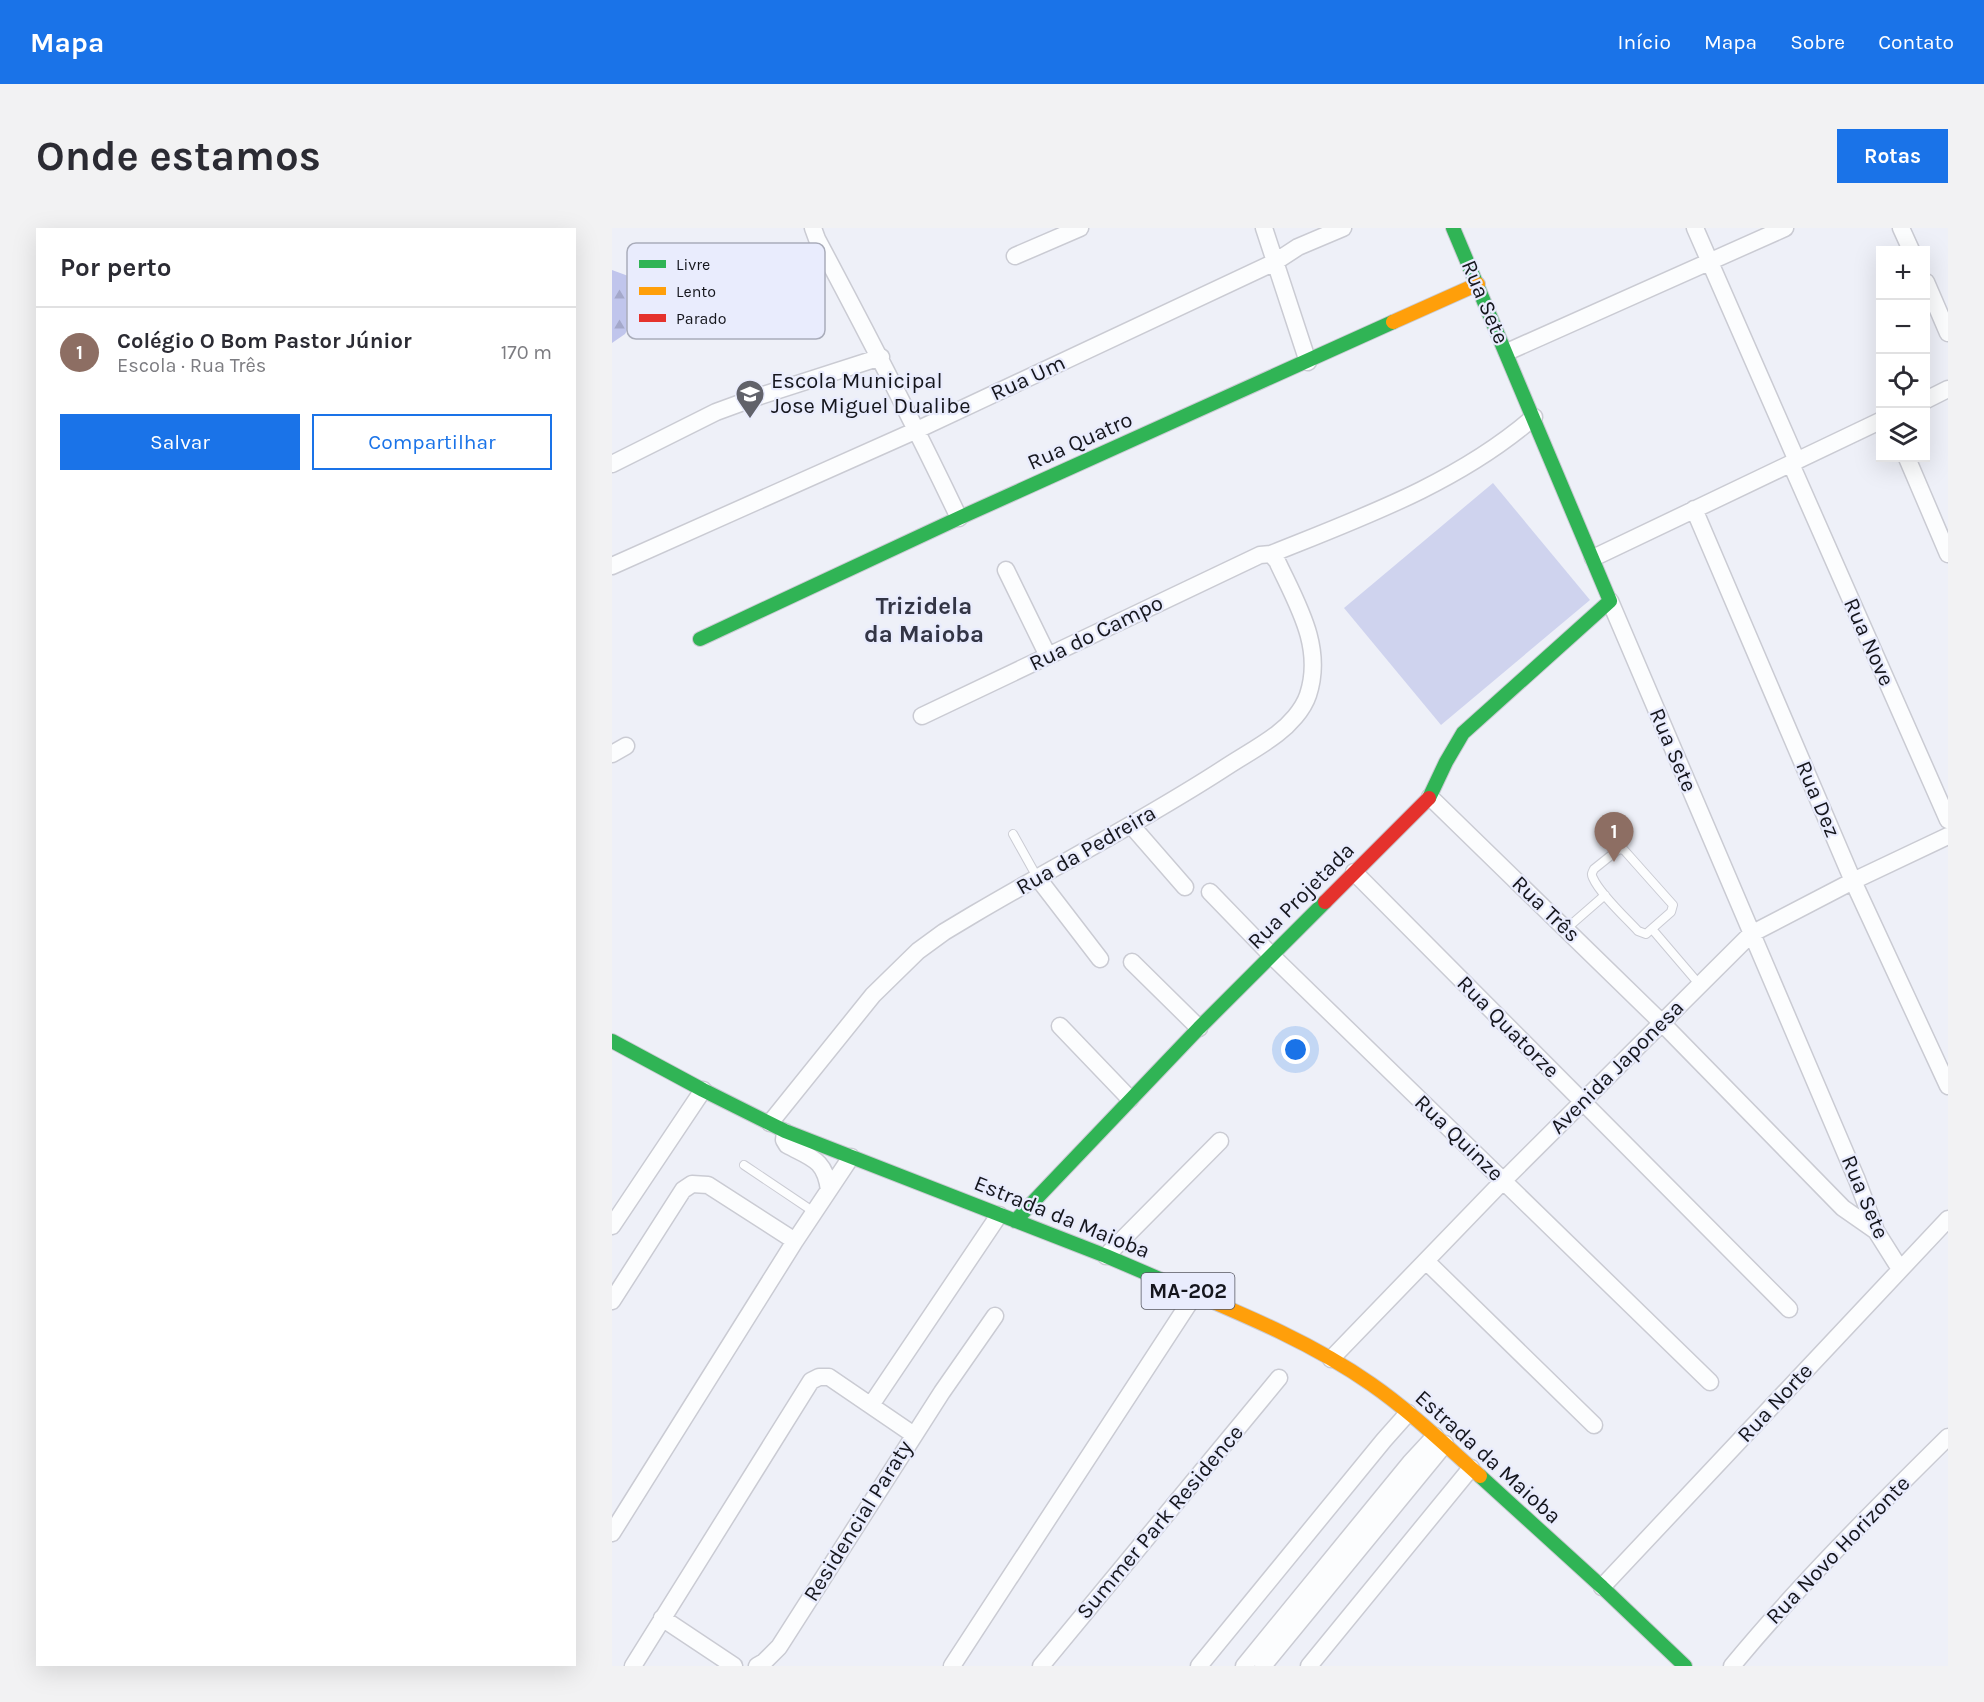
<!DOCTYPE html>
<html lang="pt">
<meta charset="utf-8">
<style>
:root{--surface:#fff;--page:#f2f2f3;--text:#2b2b33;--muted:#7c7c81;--line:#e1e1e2;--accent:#1a73e8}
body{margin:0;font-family:Karla,sans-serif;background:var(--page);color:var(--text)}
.controls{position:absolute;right:18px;top:18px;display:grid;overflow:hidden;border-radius:0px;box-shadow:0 6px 24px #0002}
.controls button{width:54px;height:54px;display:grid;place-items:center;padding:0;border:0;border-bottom:2px solid var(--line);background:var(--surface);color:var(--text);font:30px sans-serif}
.you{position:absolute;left:684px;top:822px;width:21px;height:21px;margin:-15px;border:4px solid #fff;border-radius:50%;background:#1a73e8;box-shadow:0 0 0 9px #1a73e833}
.badge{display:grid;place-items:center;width:39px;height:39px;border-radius:50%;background:var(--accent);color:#fff;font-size:20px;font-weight:700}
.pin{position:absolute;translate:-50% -50px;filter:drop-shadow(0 2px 3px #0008)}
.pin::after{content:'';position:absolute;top:32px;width:21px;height:18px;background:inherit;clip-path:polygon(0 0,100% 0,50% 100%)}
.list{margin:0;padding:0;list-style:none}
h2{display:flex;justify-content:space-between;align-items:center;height:78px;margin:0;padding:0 24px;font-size:26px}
h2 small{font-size:20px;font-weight:400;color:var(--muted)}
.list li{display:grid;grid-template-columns:39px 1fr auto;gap:18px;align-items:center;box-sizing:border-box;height:90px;padding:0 24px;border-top:2px solid var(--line)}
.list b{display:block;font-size:22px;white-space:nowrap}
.list p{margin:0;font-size:20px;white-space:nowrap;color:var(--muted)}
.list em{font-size:20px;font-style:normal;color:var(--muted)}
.actions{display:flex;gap:12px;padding:18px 24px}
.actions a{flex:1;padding:14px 0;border:2px solid var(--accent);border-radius:0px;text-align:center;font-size:21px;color:var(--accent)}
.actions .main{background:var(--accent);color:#fff}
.icon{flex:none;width:33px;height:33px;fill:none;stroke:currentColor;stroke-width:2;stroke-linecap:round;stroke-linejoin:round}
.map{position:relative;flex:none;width:1336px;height:1438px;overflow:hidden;border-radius:0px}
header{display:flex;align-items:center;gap:36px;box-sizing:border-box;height:84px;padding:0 30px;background:var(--accent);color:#fff}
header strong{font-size:28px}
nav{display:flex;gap:33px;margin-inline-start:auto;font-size:21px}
.intro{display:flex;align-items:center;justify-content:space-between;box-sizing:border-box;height:144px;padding:0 36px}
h1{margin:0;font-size:42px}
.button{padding:15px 27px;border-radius:0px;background:var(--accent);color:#fff;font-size:21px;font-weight:700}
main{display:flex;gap:36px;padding:0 36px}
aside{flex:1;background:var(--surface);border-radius:0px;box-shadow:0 6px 24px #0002}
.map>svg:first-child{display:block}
.forest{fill:url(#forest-firs)}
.garden{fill:#cfd3ee}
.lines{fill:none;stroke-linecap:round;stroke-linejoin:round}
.lane-casing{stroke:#cacbd3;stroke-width:10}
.street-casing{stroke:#cacbd3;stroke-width:19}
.fast-casing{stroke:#cacbd3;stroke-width:16}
.slow-casing{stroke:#cacbd3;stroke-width:16}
.jam-casing{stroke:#cacbd3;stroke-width:16}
.lane{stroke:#fcfdfe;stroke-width:8}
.street{stroke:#fcfdfe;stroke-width:16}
.fast{stroke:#30b455;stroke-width:14}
.slow{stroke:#ff9f0a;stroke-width:14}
.jam{stroke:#e5322d;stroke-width:14}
.labels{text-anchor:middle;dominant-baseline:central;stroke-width:4.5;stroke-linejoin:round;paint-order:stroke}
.shield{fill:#e9ecfd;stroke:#555660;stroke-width:1.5}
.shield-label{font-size:21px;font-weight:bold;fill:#15161d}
.street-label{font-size:22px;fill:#15161d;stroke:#e9ecfd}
.poi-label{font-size:22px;fill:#15161d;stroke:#e9ecfd;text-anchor:start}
.neighbourhood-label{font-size:24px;font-weight:bold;fill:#333545;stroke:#e9ecfd}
.key{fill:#e9ecfd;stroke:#a9acba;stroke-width:1.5}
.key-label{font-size:16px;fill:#15161d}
</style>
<header>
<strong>Mapa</strong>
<nav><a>Início</a><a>Mapa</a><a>Sobre</a><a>Contato</a></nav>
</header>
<div class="intro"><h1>Onde estamos</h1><a class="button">Rotas</a></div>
<main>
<aside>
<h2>Por perto<small></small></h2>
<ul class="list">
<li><span class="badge" style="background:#8d6e63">1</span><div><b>Colégio O Bom Pastor Júnior</b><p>Escola · Rua Três</p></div><em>170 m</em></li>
</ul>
<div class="actions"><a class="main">Salvar</a><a>Compartilhar</a></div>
</aside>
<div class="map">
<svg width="1336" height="1438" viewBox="0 0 1336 1438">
<defs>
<pattern id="forest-firs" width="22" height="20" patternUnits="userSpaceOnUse" patternTransform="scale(1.5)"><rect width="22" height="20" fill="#c0c5ec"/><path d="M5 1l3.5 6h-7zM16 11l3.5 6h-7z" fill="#a4a8ca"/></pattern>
</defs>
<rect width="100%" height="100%" fill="#eef0f8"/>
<path class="forest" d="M 0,42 L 19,49 L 30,65 L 28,80 L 13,106 L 0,115 Z"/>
<path class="garden" d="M 881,255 L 978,372 L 829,497 L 732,380 Z"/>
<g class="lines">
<g class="lane-casing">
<path id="lane" d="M 401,606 L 425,649
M 1007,621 L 1012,622 L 1061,677 L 1059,684 L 1034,706 L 1026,703 C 1014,690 988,666 981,650 C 979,646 980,645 982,641 Z
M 954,701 L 993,667
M 1040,701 L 1087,756
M 132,937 L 202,984"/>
</g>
<g class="street-casing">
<path id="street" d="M 201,0 L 205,11 C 254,103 302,195 347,290
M 652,0 L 696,134
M 1083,0 L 1185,233
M 1289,0 L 1299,22
M 403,28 L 468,0
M 1314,54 L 1336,105
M 895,124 L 1173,0
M 1314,172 L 1336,161
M 1295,230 L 1336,326
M 0,236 L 104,184 L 145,169 L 269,129
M 1179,236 L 1336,592
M 1082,281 L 1241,653 L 1336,858
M 981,330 L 1268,193
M 0,338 L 305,202 L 663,34 L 686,19 L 731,0
M 394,342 L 436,428
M 998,373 L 1245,952 L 1264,1003 L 1288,1041
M 310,488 L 648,327 L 659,326 C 751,289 846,255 922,189
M 0,526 L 14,518
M 818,569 L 1049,794 L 1231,980 L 1264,1003
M 519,597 L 573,659
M 742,644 L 1177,1081
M 425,649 L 488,731
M 598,664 L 659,727 L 1098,1154
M 520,734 L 587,800
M 448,798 L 518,871
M 158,895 L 261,767 L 306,723 L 332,704 L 362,686 C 445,637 531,593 611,541 C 629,529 648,519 665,506 C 677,497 691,482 696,467 C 712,419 685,376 665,333 L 659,326
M 173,904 L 172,912 L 175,917 C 199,930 213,931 217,962
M 0,998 L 91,862
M 494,1028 L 608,913
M 814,1033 L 982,1197
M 0,1073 L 71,962 L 80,956 L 96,957 L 183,1013
M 719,1131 L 891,953 L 1139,706 L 1241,653 L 1336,608
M 259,1177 L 387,987
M 0,1305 L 183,1013 L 239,929
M 990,1359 L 1336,991
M 50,1390 L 122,1438
M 21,1438 L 199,1153 L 207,1149 L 217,1149 L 302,1207
M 145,1438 L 152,1434 L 167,1419 L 330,1164 L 383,1088
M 340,1438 L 583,1066
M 429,1438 L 667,1150
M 587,1438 L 772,1212 L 796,1185
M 632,1438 L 798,1235 L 823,1208
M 651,1438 L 833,1216
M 697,1438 L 859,1240
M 1120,1438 C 1187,1357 1261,1283 1336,1209"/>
</g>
<g class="fast-casing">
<path id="fast" d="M 88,411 L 347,290 L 781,94
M 817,570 L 834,534 L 851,505 L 998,373 L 841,0
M 0,813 L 91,862 L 173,903 L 494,1028 L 571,1061
M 403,993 L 587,800 L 713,674
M 868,1248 L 990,1359 L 1073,1438"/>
</g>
<g class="slow-casing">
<path id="slow" d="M 781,94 L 866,56
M 571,1061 C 635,1088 702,1116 759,1156 C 798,1183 833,1217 868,1248"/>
</g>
<g class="jam-casing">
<path id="jam" d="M 713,674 L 817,570"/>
</g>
<use href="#lane" class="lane"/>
<use href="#street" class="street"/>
<use href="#fast" class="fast"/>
<use href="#slow" class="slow"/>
<use href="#jam" class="jam"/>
</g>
<defs>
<g id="school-pin" transform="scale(1.5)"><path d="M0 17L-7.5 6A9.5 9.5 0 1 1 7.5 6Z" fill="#61626a" stroke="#e9ecfd"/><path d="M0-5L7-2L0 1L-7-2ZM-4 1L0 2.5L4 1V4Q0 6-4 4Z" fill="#fff"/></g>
</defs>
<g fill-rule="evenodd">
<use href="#school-pin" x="138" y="166"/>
</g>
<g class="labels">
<rect class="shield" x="529.5" y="1045" width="93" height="36" rx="4.5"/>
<g class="shield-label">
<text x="576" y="1063">MA-202</text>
</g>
<g class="street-label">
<text transform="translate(873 74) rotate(67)">Rua Sete</text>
<text transform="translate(416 150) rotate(-25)">Rua Um</text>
<text transform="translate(468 213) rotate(-24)">Rua Quatro</text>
<text transform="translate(484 405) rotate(-26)">Rua do Campo</text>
<text transform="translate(1257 414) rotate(66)">Rua Nove</text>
<text transform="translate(1061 522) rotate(67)">Rua Sete</text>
<text transform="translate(1206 571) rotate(67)">Rua Dez</text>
<text transform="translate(474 622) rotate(-30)">Rua da Pedreira</text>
<text transform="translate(689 668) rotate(-45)">Rua Projetada</text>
<text transform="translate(934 681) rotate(44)">Rua Três</text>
<text transform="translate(896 799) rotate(45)">Rua Quatorze</text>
<text transform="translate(1005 839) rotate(-45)">Avenida Japonesa</text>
<text transform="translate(847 910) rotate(44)">Rua Quinze</text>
<text transform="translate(1253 969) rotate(67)">Rua Sete</text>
<text transform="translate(450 989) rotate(22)">Estrada da Maioba</text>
<text transform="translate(1163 1175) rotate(-47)">Rua Norte</text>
<text transform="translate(876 1229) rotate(42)">Estrada da Maioba</text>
<text transform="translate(246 1293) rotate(-58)">Residencial Paraty</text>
<text transform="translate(548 1294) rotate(-50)">Summer Park Residence</text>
<text transform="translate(1226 1322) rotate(-46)">Rua Novo Horizonte</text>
</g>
<g class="poi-label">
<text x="159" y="153">Escola Municipal<tspan x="159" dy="25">Jose Miguel Dualibe</tspan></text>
</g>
<g class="neighbourhood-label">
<text x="312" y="378">Trizidela<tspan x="312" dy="28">da Maioba</tspan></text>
</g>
</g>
<rect x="15" y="15" width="198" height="96" rx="9" class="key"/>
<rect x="27" y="32" width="27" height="8" fill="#30b455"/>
<rect x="27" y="59" width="27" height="8" fill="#ff9f0a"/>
<rect x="27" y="86" width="27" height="8" fill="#e5322d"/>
<g class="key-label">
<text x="64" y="42">Livre</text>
<text x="64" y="69">Lento</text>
<text x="64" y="96">Parado</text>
</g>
</svg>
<div class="controls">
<button>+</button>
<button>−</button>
<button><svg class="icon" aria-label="locate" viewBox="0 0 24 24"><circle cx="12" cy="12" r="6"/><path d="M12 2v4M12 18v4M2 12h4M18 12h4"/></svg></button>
<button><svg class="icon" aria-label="layers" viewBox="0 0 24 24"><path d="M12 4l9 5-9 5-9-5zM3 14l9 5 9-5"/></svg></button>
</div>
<div class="you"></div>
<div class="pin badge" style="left:1002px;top:634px;background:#8d6e63">1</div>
</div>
</main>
